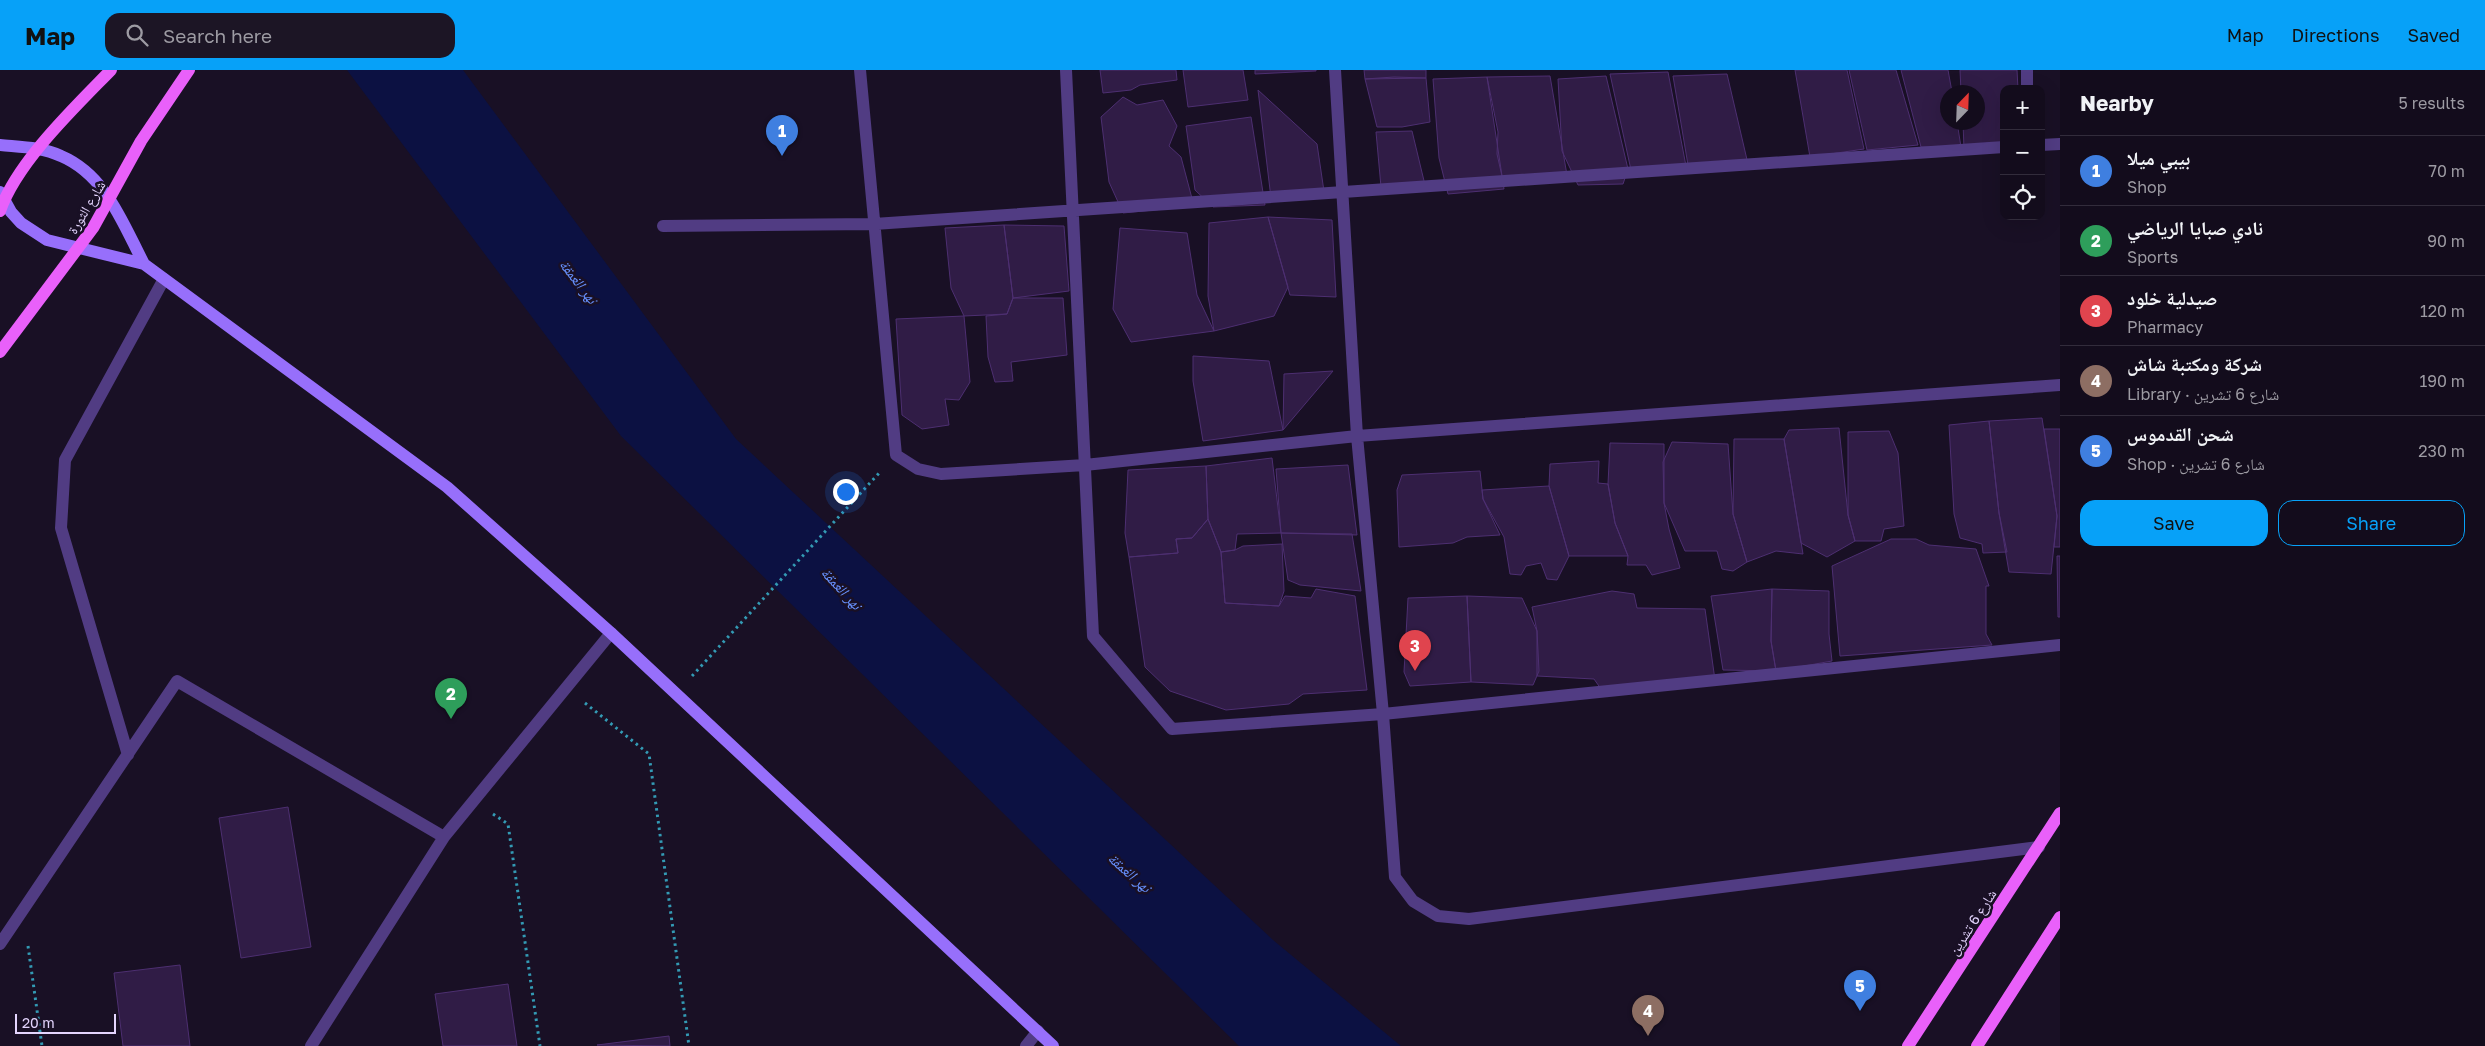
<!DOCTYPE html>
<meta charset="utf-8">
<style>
:root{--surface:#130c1c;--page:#1c1525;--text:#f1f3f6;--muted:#9d9ba3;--line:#322c3b;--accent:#07a1f8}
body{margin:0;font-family:"Golos Text","Noto Naskh Arabic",sans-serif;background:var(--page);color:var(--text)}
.controls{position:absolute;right:15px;top:15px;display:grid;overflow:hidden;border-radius:10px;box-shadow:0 5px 20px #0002}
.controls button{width:45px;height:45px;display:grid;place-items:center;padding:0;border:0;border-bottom:1px solid var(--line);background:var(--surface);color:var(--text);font:25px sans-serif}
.compass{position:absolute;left:1940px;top:15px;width:45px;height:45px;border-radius:50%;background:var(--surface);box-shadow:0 5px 20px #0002;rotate:23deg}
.scale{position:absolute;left:15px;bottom:12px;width:101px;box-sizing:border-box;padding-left:5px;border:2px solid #e4d5fe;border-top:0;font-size:14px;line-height:18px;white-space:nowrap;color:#e4d5fe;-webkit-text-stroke:4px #191025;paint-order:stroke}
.you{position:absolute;left:845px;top:421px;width:18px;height:18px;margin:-12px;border:4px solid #fff;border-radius:50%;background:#1a73e8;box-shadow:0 0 0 8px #1a73e833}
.badge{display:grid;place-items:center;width:32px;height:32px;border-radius:50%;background:var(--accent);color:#fff;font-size:16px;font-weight:700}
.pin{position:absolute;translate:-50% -41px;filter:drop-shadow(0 1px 2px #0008)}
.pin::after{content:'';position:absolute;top:26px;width:18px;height:15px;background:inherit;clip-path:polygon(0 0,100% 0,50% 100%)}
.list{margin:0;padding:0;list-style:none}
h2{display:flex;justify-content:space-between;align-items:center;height:65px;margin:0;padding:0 20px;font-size:21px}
h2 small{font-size:16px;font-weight:400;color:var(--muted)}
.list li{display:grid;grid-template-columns:32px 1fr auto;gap:15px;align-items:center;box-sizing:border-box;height:70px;padding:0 20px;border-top:1px solid var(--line)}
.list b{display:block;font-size:19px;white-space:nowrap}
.list p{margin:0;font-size:16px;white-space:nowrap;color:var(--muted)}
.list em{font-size:16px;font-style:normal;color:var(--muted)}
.actions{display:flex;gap:10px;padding:15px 20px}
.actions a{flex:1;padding:11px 0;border:1px solid var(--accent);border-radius:15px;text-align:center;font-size:18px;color:var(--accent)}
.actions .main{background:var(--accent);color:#111}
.icon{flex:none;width:28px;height:28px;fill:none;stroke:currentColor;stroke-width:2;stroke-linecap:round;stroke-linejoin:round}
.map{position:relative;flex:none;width:2060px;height:976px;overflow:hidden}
header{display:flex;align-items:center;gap:30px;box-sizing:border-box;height:70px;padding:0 25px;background:var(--accent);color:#111}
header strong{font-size:24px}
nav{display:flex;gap:28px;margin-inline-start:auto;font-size:18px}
.search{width:350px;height:45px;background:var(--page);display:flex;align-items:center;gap:12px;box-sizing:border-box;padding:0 18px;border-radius:15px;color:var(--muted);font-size:19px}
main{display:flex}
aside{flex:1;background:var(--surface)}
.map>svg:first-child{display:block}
.water{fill:#0c1142}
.building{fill:#301c46;stroke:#4d2f71}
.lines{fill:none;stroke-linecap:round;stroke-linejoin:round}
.path{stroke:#339ab4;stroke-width:3;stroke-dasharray:2.5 4;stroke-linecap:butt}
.street{stroke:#513c83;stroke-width:12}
.secondary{stroke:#976ffb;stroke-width:12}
.primary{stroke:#e960fa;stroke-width:12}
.labels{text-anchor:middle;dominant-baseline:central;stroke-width:5;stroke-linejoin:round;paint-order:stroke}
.street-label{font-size:14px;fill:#e4d5fe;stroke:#191025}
.water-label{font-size:15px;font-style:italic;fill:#668ffb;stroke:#191025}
</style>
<header>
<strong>Map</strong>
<div class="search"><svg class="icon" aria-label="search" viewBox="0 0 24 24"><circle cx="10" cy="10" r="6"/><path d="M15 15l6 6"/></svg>Search here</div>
<nav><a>Map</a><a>Directions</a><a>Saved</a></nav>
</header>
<main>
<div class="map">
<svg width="2060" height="976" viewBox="0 0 2060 976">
<rect width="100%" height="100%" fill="#191025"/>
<path class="water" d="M 347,0 L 463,0 L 736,369 L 1273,870 L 1401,976 L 1239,976 L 621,366 Z"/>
<path class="building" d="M 1100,0 L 1176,0 L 1177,10 L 1140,15 L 1131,20 L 1103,23 Z
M 1183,0 L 1243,0 L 1248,30 L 1188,37 Z
M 1255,0 L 1316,0 L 1316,1 L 1255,4 Z
M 1364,0 L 1426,0 L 1426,8 L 1365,9 Z
M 1795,0 L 1847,0 L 1864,79 L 1810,87 Z
M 1849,0 L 1896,0 L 1918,75 L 1867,80 Z
M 1901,0 L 1948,0 L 1952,22 L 1948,22 L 1948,52 L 1957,52 L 1961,77 L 1921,77 Z
M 1960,0 L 2017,0 L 2018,19 L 2004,19 L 2004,76 L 1964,79 L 1963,52 L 1978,52 L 1978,22 L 1961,22 Z
M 1668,2 L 1686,96 L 1631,100 L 1610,4 Z
M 1727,4 L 1748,94 L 1688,95 L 1673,6 Z
M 1550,6 L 1568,111 L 1504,115 L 1497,84 L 1498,62 L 1487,7 Z
M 1606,6 L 1628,99 L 1623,114 L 1578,115 L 1562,81 L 1558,9 Z
M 1394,7 L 1426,8 L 1430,52 L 1402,57 L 1377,57 L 1365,9 Z
M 1487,7 L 1504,119 L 1448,124 L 1439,88 L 1433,9 Z
M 1258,20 L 1317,74 L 1325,128 L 1271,128 Z
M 1123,27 L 1137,35 L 1163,30 L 1177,56 L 1169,76 L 1181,87 L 1194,136 L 1123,143 L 1109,112 L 1101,47 Z
M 1251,47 L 1265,135 L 1213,137 L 1195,120 L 1186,56 Z
M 1412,61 L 1425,115 L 1381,117 L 1376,62 Z
M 1268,147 L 1332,150 L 1336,227 L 1290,225 Z
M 1268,147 L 1288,217 L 1274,246 L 1214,261 L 1208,226 L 1209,153 Z
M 1004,155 L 1013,228 L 1007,244 L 964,246 L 951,218 L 945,158 Z
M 1004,155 L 1064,156 L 1069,221 L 1013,228 Z
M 1120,158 L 1187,163 L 1197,225 L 1214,261 L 1131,272 L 1113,239 Z
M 1013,228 L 1063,228 L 1067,285 L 1011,292 L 1013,311 L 995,312 L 988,287 L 986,246 L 1007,244 Z
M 964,246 L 970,312 L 959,330 L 945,329 L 949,355 L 922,359 L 902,345 L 896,249 Z
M 1193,286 L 1269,291 L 1283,360 L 1203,371 L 1193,311 Z
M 1333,301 L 1283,360 L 1284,304 Z
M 2042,348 L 2057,446 L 2051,504 L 2009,502 L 1999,443 L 1989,351 Z
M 1989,351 L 1999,443 L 2007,482 L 1983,483 L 1982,474 L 1960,468 L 1954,444 L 1949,355 Z
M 1839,358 L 1848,445 L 1855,471 L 1827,487 L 1801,473 L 1784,369 L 1789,360 Z
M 2044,359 L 2060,359 L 2060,477 L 2054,477 L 2057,446 Z
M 1889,361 L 1898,383 L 1904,456 L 1884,459 L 1881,471 L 1855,471 L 1848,445 L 1848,362 Z
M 1734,369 L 1784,369 L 1803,484 L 1776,481 L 1747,492 L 1733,444 Z
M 1672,372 L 1728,374 L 1733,444 L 1747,492 L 1733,501 L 1722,499 L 1717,481 L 1685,481 L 1664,433 L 1663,392 Z
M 1610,373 L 1664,374 L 1664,433 L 1669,459 L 1680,498 L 1652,505 L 1646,495 L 1627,495 L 1628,486 L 1615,453 L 1608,414 Z
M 1272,388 L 1281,463 L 1237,464 L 1235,480 L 1221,482 L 1208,449 L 1206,396 Z
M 1599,391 L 1598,413 L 1608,414 L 1615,453 L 1628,486 L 1569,486 L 1549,416 L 1550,394 Z
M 1348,395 L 1357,465 L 1281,463 L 1276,399 Z
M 1206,396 L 1208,449 L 1192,468 L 1176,469 L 1178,483 L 1129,487 L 1125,463 L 1128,400 Z
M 1480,401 L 1483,429 L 1500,465 L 1467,467 L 1453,473 L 1399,477 L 1397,420 L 1402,405 Z
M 1549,416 L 1569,486 L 1557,510 L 1547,509 L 1541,493 L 1526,496 L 1521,505 L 1510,504 L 1504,467 L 1483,429 L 1482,420 Z
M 1208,449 L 1221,482 L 1225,533 L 1279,536 L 1285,526 L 1311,528 L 1316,519 L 1355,526 L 1367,620 L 1303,624 L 1289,634 L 1226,640 L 1170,621 L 1145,597 L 1129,487 L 1178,483 L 1176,469 L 1192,468 Z
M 1281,463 L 1352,464 L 1361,521 L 1300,515 L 1288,510 Z
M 1891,469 L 1916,469 L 1929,475 L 1976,479 L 1989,516 L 1986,516 L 1986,564 L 1992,575 L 1840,586 L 1832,496 Z
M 1282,474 L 1284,521 L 1279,536 L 1225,533 L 1221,482 L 1235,480 L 1243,476 Z
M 2057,486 L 2060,486 L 2060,547 L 2058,547 Z
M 1772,519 L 1829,521 L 1829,564 L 1832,591 L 1776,601 L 1771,571 Z
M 1772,519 L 1771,571 L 1776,601 L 1723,600 L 1711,526 Z
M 1612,521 L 1634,524 L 1637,538 L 1705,539 L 1715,610 L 1601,619 L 1594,609 L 1537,606 L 1537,561 L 1532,537 Z
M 1467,526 L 1471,612 L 1410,616 L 1404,602 L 1408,528 Z
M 1467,526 L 1522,528 L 1537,561 L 1539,601 L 1533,615 L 1471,612 Z
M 288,737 L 311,877 L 241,888 L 219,748 Z
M 180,895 L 190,976 L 123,976 L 114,903 Z
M 508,914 L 517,976 L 443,976 L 435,924 Z
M 669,966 L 670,976 L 597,975 Z"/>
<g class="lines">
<path class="path" d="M 692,606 L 881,401
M 585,633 L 649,684 L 689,976
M 493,744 L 508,754 L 540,976
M 28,876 L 42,976"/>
<path class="street" d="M 860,0 L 896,385 L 918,399 L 941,404 L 1085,395 L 1357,366 L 2060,315
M 1066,0 L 1093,566 L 1172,659 L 1383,644 L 2060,575
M 1335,0 L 1357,366 L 1383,644 L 1395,807 L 1413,831 L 1438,846 L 1469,849 L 2039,777
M 2027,0 L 2027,19
M 2041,75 L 2060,74
M 663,156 L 874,154 L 2004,77
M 128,685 L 61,458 L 65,390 L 164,209
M 0,874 L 177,611 L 444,767
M 311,976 L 444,767 L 611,563
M 1026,976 L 1038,961"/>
<path class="secondary" d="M 0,75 C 20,77 42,77 61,86 C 106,105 123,154 144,194
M 0,122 L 11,142 L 21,153 L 47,170 L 144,194 L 447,417 L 611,563 L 1053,976"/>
<path class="primary" d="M 0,141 C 17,92 75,37 111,0
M 0,282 L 93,158 L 141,71 L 189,0
M 1908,976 L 2060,743
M 1977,976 L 2060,847"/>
</g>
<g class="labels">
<g class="street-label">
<text transform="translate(86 137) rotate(-59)">شارع الثورة</text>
<text transform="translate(1972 852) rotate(-57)">شارع 6 تشرين</text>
</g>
<g class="water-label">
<text transform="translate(579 211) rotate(52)">نهر الغمقة</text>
<text transform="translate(842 518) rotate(47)">نهر الغمقة</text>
<text transform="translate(1130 802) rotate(41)">نهر الغمقة</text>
</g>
</g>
</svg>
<div class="controls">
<button>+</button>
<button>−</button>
<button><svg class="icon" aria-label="locate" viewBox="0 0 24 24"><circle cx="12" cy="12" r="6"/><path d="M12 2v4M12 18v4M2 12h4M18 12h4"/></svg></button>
</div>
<svg class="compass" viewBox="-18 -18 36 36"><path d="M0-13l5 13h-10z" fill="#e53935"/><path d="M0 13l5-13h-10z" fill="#9d9ba3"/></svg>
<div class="scale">20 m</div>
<div class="you"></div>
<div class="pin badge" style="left:782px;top:86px;background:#3f7fe0">1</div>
<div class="pin badge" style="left:451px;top:649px;background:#2e9e5b">2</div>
<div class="pin badge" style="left:1415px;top:601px;background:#e0444e">3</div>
<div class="pin badge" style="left:1648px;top:966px;background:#8d6e63">4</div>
<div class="pin badge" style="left:1860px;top:941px;background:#3f7fe0">5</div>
</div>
<aside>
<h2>Nearby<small>5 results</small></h2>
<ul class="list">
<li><span class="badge" style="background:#3f7fe0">1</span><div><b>بيبي ميلا</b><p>Shop</p></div><em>70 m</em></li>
<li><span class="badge" style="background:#2e9e5b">2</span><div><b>نادي صبايا الرياضي</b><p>Sports</p></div><em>90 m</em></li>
<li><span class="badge" style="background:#e0444e">3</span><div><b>صيدلية خلود</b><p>Pharmacy</p></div><em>120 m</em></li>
<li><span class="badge" style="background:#8d6e63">4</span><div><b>شركة ومكتبة شاش</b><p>Library · شارع 6 تشرين</p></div><em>190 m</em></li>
<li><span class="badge" style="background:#3f7fe0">5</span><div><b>شحن القدموس</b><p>Shop · شارع 6 تشرين</p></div><em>230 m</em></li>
</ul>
<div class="actions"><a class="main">Save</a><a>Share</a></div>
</aside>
</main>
